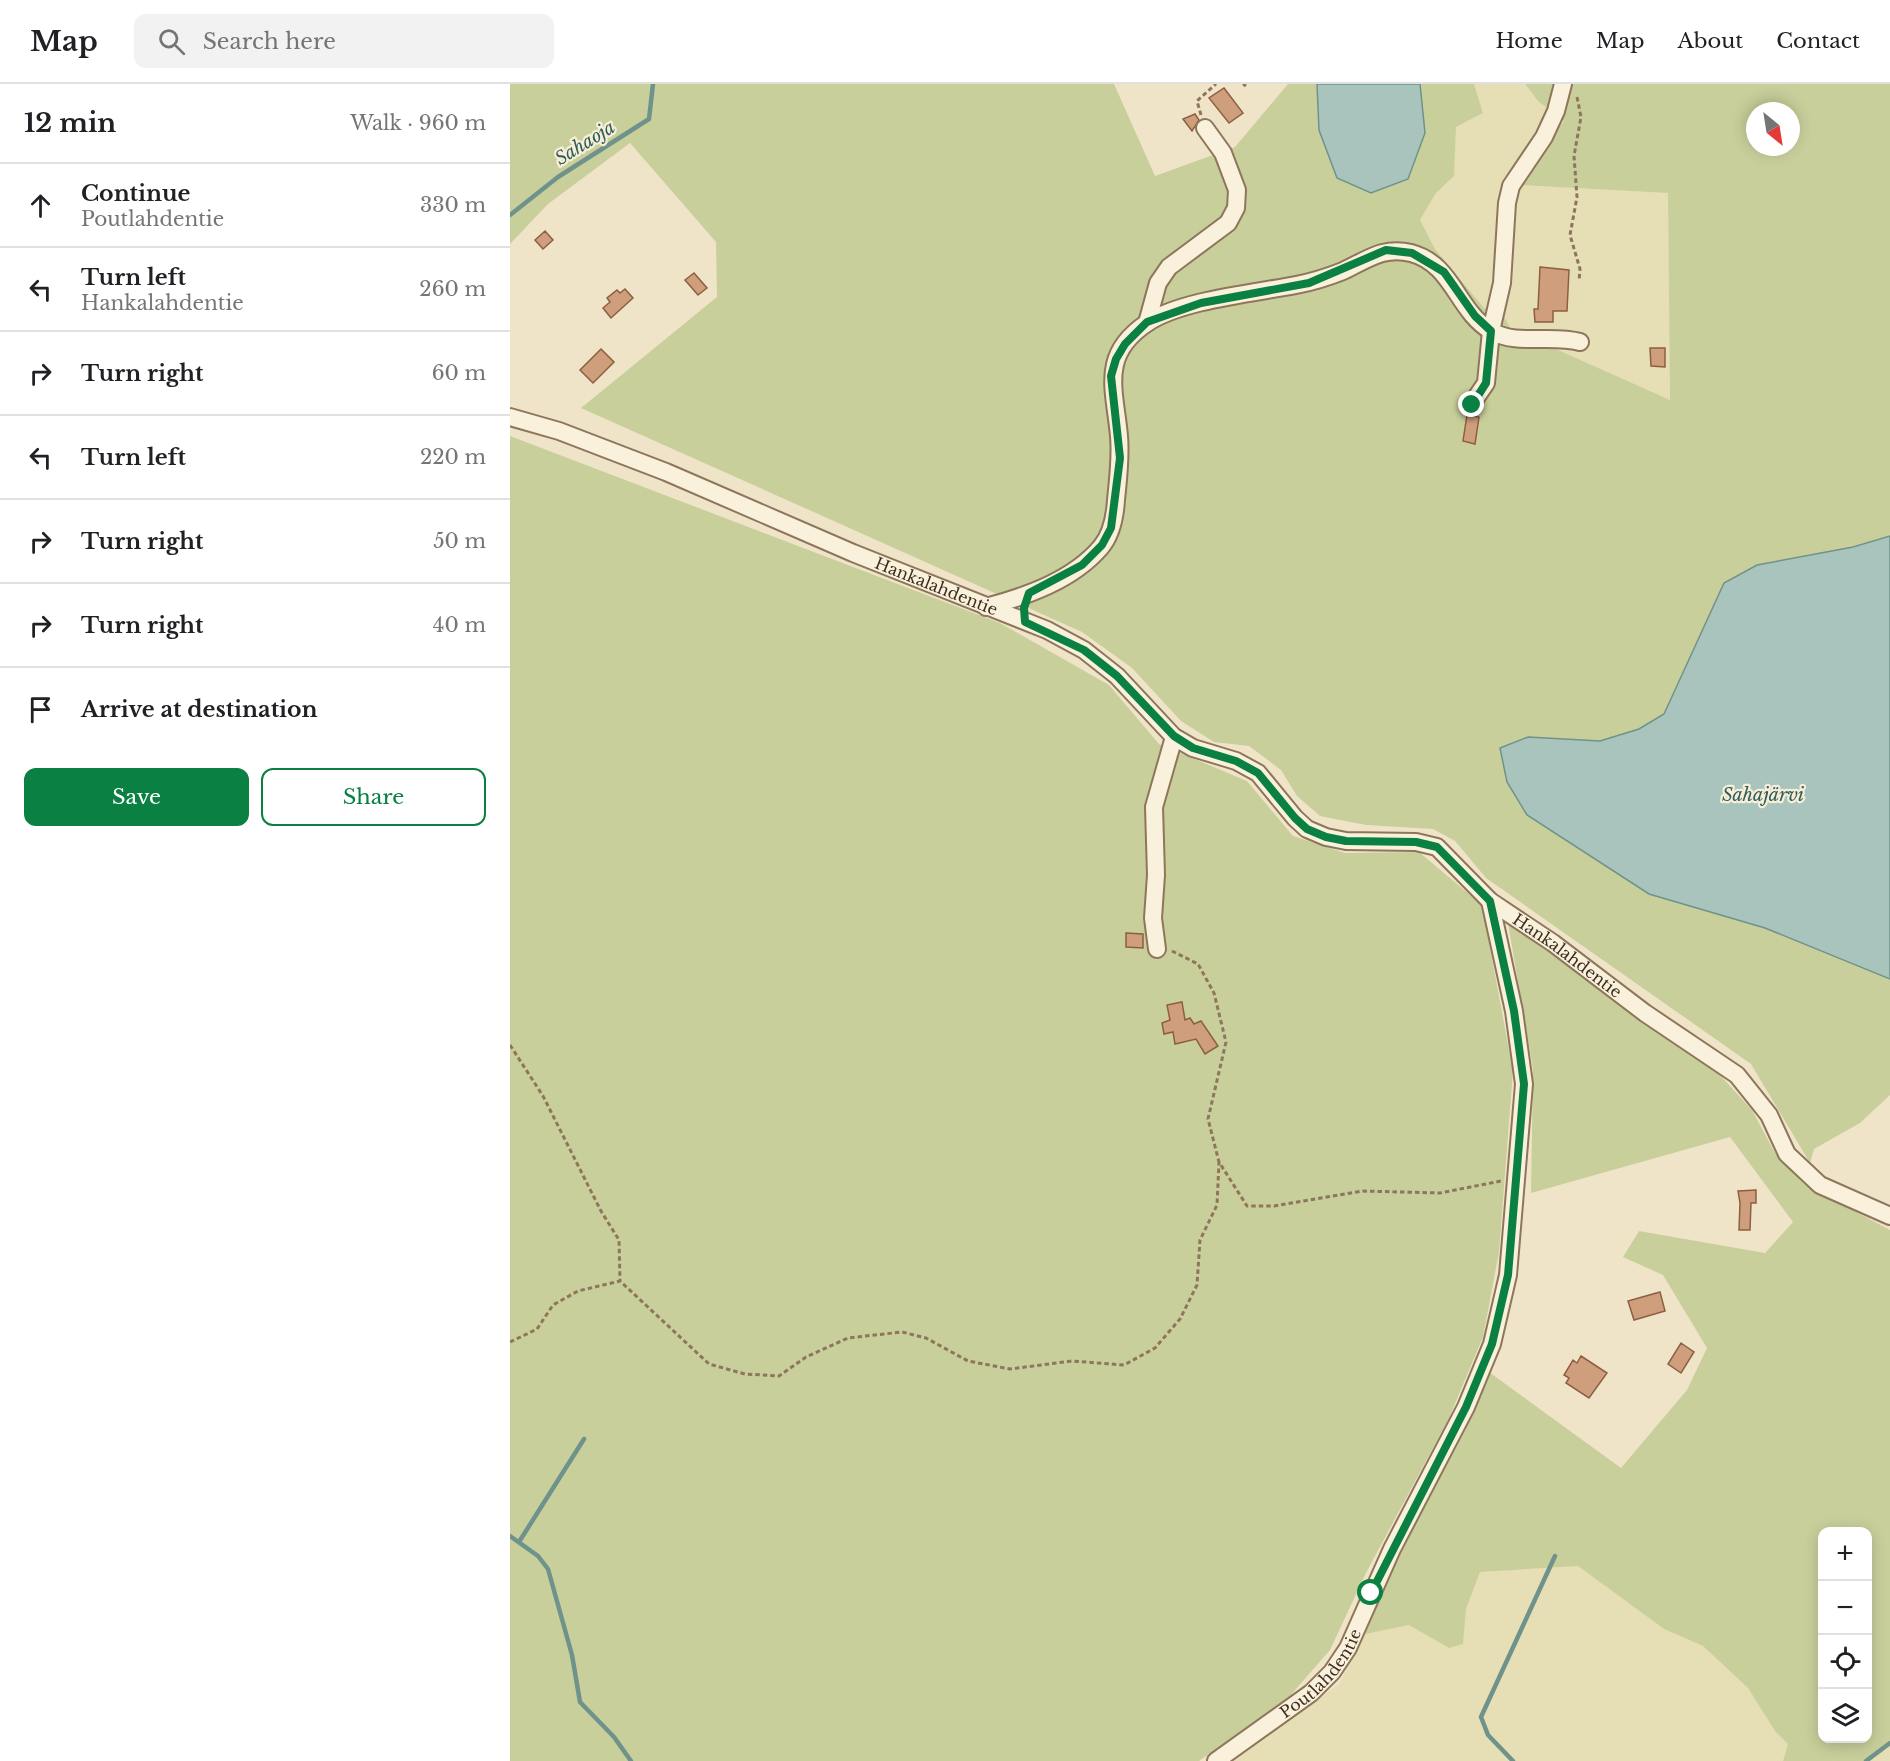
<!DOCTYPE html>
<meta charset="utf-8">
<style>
:root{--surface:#fff;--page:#f2f2f2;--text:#202124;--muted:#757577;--line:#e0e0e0;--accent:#0b8043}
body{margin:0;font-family:"Libre Baskerville",serif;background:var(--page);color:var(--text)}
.controls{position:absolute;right:18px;bottom:18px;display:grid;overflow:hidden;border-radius:12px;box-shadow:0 3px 15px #0003}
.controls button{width:54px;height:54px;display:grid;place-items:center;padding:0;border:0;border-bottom:2px solid var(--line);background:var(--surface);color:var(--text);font:30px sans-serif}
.compass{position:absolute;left:1236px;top:18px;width:54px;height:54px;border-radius:50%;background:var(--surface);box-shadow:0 3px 15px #0003;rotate:150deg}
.stop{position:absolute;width:18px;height:18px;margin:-14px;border:4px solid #0b8043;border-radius:50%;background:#fff}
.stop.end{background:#0b8043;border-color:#fff;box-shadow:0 2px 6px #0008}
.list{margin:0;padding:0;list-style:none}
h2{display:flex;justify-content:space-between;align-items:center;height:78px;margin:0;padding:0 24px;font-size:26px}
h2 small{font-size:20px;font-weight:400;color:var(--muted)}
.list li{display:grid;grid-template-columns:39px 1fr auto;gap:18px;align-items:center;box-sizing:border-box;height:84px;padding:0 24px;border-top:2px solid var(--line)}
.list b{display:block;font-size:22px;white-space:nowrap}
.list p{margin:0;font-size:20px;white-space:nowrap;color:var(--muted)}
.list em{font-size:20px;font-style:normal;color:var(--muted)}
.actions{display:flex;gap:12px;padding:18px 24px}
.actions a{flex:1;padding:14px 0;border:2px solid var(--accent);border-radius:12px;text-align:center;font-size:21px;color:var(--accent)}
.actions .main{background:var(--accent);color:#fff}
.icon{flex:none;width:33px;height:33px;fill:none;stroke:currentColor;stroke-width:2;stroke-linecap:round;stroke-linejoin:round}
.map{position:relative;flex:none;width:1380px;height:1677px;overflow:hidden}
header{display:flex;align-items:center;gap:36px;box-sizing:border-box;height:84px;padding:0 30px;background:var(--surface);border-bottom:2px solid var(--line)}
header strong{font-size:28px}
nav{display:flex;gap:33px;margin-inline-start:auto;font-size:21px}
.search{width:420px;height:54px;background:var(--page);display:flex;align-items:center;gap:15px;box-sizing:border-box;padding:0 21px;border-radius:12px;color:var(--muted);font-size:22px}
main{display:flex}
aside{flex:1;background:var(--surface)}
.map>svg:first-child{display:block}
.farmland{fill:#e6deb5}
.green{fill:#c9cf9b;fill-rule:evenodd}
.water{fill:#a9c4bc;stroke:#6f938a;stroke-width:1.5}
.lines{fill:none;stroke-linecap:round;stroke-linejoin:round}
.stream{stroke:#6f938a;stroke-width:4.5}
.building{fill:#cf9f7d;stroke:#8d5f41;stroke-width:1.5}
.minor-casing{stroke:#8d765c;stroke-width:20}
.path{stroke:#8d765c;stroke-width:3;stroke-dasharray:4.5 3;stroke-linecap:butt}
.minor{stroke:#faf1dc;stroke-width:16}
.route{stroke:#0b8043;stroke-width:8}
.labels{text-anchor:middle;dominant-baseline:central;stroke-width:4.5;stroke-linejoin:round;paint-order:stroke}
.street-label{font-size:16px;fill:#3d2e20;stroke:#f7eed8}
.water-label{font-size:18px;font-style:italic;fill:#2f5d5a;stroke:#f7eed8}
</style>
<header>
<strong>Map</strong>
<div class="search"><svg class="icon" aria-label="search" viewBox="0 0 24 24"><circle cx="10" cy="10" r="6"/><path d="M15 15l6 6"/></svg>Search here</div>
<nav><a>Home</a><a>Map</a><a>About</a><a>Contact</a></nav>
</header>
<main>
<aside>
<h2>12 min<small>Walk · 960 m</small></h2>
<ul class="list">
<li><svg class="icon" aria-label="ahead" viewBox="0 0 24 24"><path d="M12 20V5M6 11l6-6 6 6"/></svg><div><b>Continue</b><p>Poutlahdentie</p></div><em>330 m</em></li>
<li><svg class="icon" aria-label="left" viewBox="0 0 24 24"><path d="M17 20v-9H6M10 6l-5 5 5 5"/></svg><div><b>Turn left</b><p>Hankalahdentie</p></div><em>260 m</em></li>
<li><svg class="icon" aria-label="right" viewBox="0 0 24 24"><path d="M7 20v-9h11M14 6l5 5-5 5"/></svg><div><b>Turn right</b></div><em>60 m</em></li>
<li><svg class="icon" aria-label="left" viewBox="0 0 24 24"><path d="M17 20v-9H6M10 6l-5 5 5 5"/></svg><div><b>Turn left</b></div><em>220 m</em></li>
<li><svg class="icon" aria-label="right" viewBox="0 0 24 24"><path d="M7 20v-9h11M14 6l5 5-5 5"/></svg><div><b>Turn right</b></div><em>50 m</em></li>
<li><svg class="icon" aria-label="right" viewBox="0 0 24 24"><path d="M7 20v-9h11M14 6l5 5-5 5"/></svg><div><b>Turn right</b></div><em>40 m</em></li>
<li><svg class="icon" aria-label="arrive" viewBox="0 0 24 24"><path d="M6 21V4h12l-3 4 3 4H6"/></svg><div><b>Arrive at destination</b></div></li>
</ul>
<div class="actions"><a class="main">Save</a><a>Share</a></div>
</aside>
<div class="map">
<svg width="1380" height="1677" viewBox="0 0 1380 1677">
<rect width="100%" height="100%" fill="#f0e4c8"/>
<path class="farmland" d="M 964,0 L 1015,0 L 1028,17 L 1055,37 L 1007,101 L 1158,109 L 1160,316 L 1001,245 L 992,229 L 974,224 L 925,165 L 910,136 L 926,109 L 944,92 L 946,43 L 973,29 Z
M 1068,1482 L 1154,1545 L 1193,1562 L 1238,1604 L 1265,1647 L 1278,1660 L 1273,1677 L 722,1677 L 829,1600 L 855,1550 L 899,1541 L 939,1564 L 952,1560 L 956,1525 L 970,1488 Z
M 1380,1659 L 1380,1677 L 1356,1677 L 1368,1669 Z"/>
<path class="green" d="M 0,0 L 604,0 L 645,92 L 725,63 L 778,0 L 964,0 L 973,29 L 946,43 L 944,92 L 926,109 L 910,136 L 925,165 L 974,224 L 992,229 L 1001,245 L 1160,316 L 1158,109 L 1007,101 L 1054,37 L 1028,17 L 1015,0 L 1380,0 L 1380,452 L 1214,499 L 1154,630 L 1139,810 L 1255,844 L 1380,895 L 1380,1011 L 1350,1039 L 1304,1065 L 1300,1079 L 1241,980 L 976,794 L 945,757 L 923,745 L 856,741 L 810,732 L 787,712 L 771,686 L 739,662 L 704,658 L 671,637 L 622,584 L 572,548 L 71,324 L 207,213 L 206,158 L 120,59 L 38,120 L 0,160 ZM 1245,27 L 1281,27 L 1281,63 L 1245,63 Z
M 0,352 L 490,539 L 599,601 L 649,660 L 737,697 L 783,752 L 835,769 L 909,768 L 972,821 L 1003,987 L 989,1168 L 973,1253 L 939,1334 L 856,1489 L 820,1566 L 779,1613 L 689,1677 L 0,1677 Z
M 998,839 L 1209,990 L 1242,1026 L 1265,1069 L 1294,1100 L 1380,1146 L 1380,1659 L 1356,1677 L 1273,1677 L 1278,1660 L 1265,1647 L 1238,1604 L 1193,1562 L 1154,1545 L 1068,1482 L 970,1488 L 956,1525 L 953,1560 L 939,1564 L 899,1541 L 855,1550 L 891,1462 L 979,1288 L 1111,1384 L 1177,1306 L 1197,1264 L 1153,1191 L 1113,1173 L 1129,1147 L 1255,1169 L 1283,1138 L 1220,1053 L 1021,1109 L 1023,985 ZM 1312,1448 L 1358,1448 L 1358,1654 L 1312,1654 Z"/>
<path class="water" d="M 807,0 L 910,0 L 915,49 L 898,95 L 861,109 L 827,94 L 809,46 Z
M 1380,452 L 1380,895 L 1255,844 L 1139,810 L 1017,731 L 997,698 L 990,664 L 1018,653 L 1090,657 L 1129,645 L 1154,630 L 1214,499 L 1247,481 L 1343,463 Z"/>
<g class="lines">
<path class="stream" d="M 0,131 L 48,93 L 139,35 L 143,0
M 0,1452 L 28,1472 L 38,1485 L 62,1571 L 70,1618 L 104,1653 L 121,1677
M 9,1458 L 74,1355
M 1003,1677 L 978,1651 L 971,1633 L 1045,1472
M 1356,1677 L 1380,1659"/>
</g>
<path class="building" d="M 714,4 L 733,29 L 719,39 L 699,14 Z
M 685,30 L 689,36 L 682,47 L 673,35 Z
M 35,147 L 43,156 L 33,165 L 25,156 Z
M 1030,183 L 1059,186 L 1057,227 L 1043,227 L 1043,238 L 1025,238 L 1024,225 L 1028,225 Z
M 184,189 L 197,204 L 188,211 L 175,196 Z
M 115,205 L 123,214 L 101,234 L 93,224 L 100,218 L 97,214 L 107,206 L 110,209 Z
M 1140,264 L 1155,264 L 1155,283 L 1141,282 Z
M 91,265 L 104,278 L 83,299 L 70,286 Z
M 957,331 L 969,333 L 965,360 L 953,357 Z
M 616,849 L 633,850 L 633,864 L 616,863 Z
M 672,918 L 675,936 L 680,934 L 684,940 L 691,937 L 708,962 L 695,970 L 686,955 L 665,960 L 663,948 L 654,950 L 652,939 L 660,936 L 657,921 Z
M 1246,1106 L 1246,1119 L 1241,1119 L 1240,1146 L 1229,1146 L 1230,1119 L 1228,1107 Z
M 1150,1208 L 1155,1227 L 1124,1236 L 1118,1217 Z
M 1171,1259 L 1184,1268 L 1171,1289 L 1158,1280 Z
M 1071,1272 L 1097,1289 L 1079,1314 L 1056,1299 L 1059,1294 L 1054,1291 L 1063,1276 L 1067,1279 Z"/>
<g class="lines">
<g class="minor-casing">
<g id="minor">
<path d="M 637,239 L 648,199 L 659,183 L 718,139 L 726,124 L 727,106 L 713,69 L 695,44"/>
<path d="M 961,321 L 976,299 L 981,247 L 992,199 L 997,119 L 1001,102 L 1034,53 L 1046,27 L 1053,0"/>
<path id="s1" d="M 0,333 L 49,347 L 156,388 L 343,469 L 537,546 L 574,566 L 607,592 L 664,653 L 683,664 L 726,677 L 748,689 L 785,734 L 797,745 L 816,753 L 836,757 L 906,758 L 927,763 L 980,817 L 1043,859 L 1135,929 L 1227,991 L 1259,1031 L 1277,1070 L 1310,1101 L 1380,1132"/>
<path d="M 476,523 C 517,512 563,496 591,463 C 602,450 605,432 606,416 C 608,395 611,374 609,352 C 605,306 589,271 637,239 C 671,216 745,209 786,201 C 802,198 818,193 833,187 C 857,176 873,162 901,169 C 943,180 947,227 981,247 C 1007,262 1041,250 1070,258"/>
<path d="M 647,865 L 643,834 L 646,791 L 644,723 L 664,653"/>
<path id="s2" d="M 706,1677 L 801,1609 L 822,1588 L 838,1564 L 882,1465 L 956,1323 L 982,1260 L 998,1191 L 1014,1000 L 1004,927 L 980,817"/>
</g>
</g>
<path class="path" d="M 733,0 L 736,2
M 1067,13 L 1071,33 L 1064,72 L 1067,113 L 1060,151 L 1070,185 L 1069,197
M 691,31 L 687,17 L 706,0
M 662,867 L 688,880 L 704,909 L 716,958 L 698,1035 L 709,1078 L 737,1122 L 764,1122 L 852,1107 L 930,1109 L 991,1097
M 0,961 L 33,1012 L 91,1127 L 109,1156 L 110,1197
M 0,1258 L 27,1245 L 43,1221 L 68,1207 L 110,1197 L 199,1280 L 235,1290 L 269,1292 L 296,1273 L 338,1254 L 392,1248 L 416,1254 L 458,1277 L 500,1285 L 562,1277 L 614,1281 L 645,1264 L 670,1235 L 687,1201 L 690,1156 L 707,1121 L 709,1078"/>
<use href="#minor" class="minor"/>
</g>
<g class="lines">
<path class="route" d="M 861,1509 L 956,1323 L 982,1260 L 998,1191 L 1014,1000 L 1004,927 L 980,817 L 927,763 L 906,758 L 836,757 L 816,753 L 797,745 L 785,734 L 748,689 L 726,677 L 683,664 L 664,652 L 607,592 L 574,566 L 515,538 L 514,524 L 519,509 L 572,481 L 592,461 L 601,444 L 610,374 L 601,292 L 606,275 L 615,260 L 637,238 L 691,219 L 799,199 L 876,166 L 902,169 L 934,188 L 965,232 L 981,247 L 976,299 L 962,321"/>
</g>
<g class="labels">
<g class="street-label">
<text stroke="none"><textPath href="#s1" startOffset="459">Hankalahdentie</textPath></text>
<text stroke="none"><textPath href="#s1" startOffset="1215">Hankalahdentie</textPath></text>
<text stroke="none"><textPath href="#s2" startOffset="138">Poutlahdentie</textPath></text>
</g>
<g class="water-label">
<text transform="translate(75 59) rotate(-32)">Sahaoja</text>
<text x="1253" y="711">Sahajärvi</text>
</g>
</g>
</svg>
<div class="controls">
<button>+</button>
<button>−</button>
<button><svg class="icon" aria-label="locate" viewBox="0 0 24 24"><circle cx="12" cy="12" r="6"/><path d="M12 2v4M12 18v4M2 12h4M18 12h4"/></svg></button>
<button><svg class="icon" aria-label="layers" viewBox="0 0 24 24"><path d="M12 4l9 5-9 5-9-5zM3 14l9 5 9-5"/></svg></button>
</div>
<svg class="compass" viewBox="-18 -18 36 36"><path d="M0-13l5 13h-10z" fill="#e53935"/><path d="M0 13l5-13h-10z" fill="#757577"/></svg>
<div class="stop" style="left:861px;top:1509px"></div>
<div class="stop end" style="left:962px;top:321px"></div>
</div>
</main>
